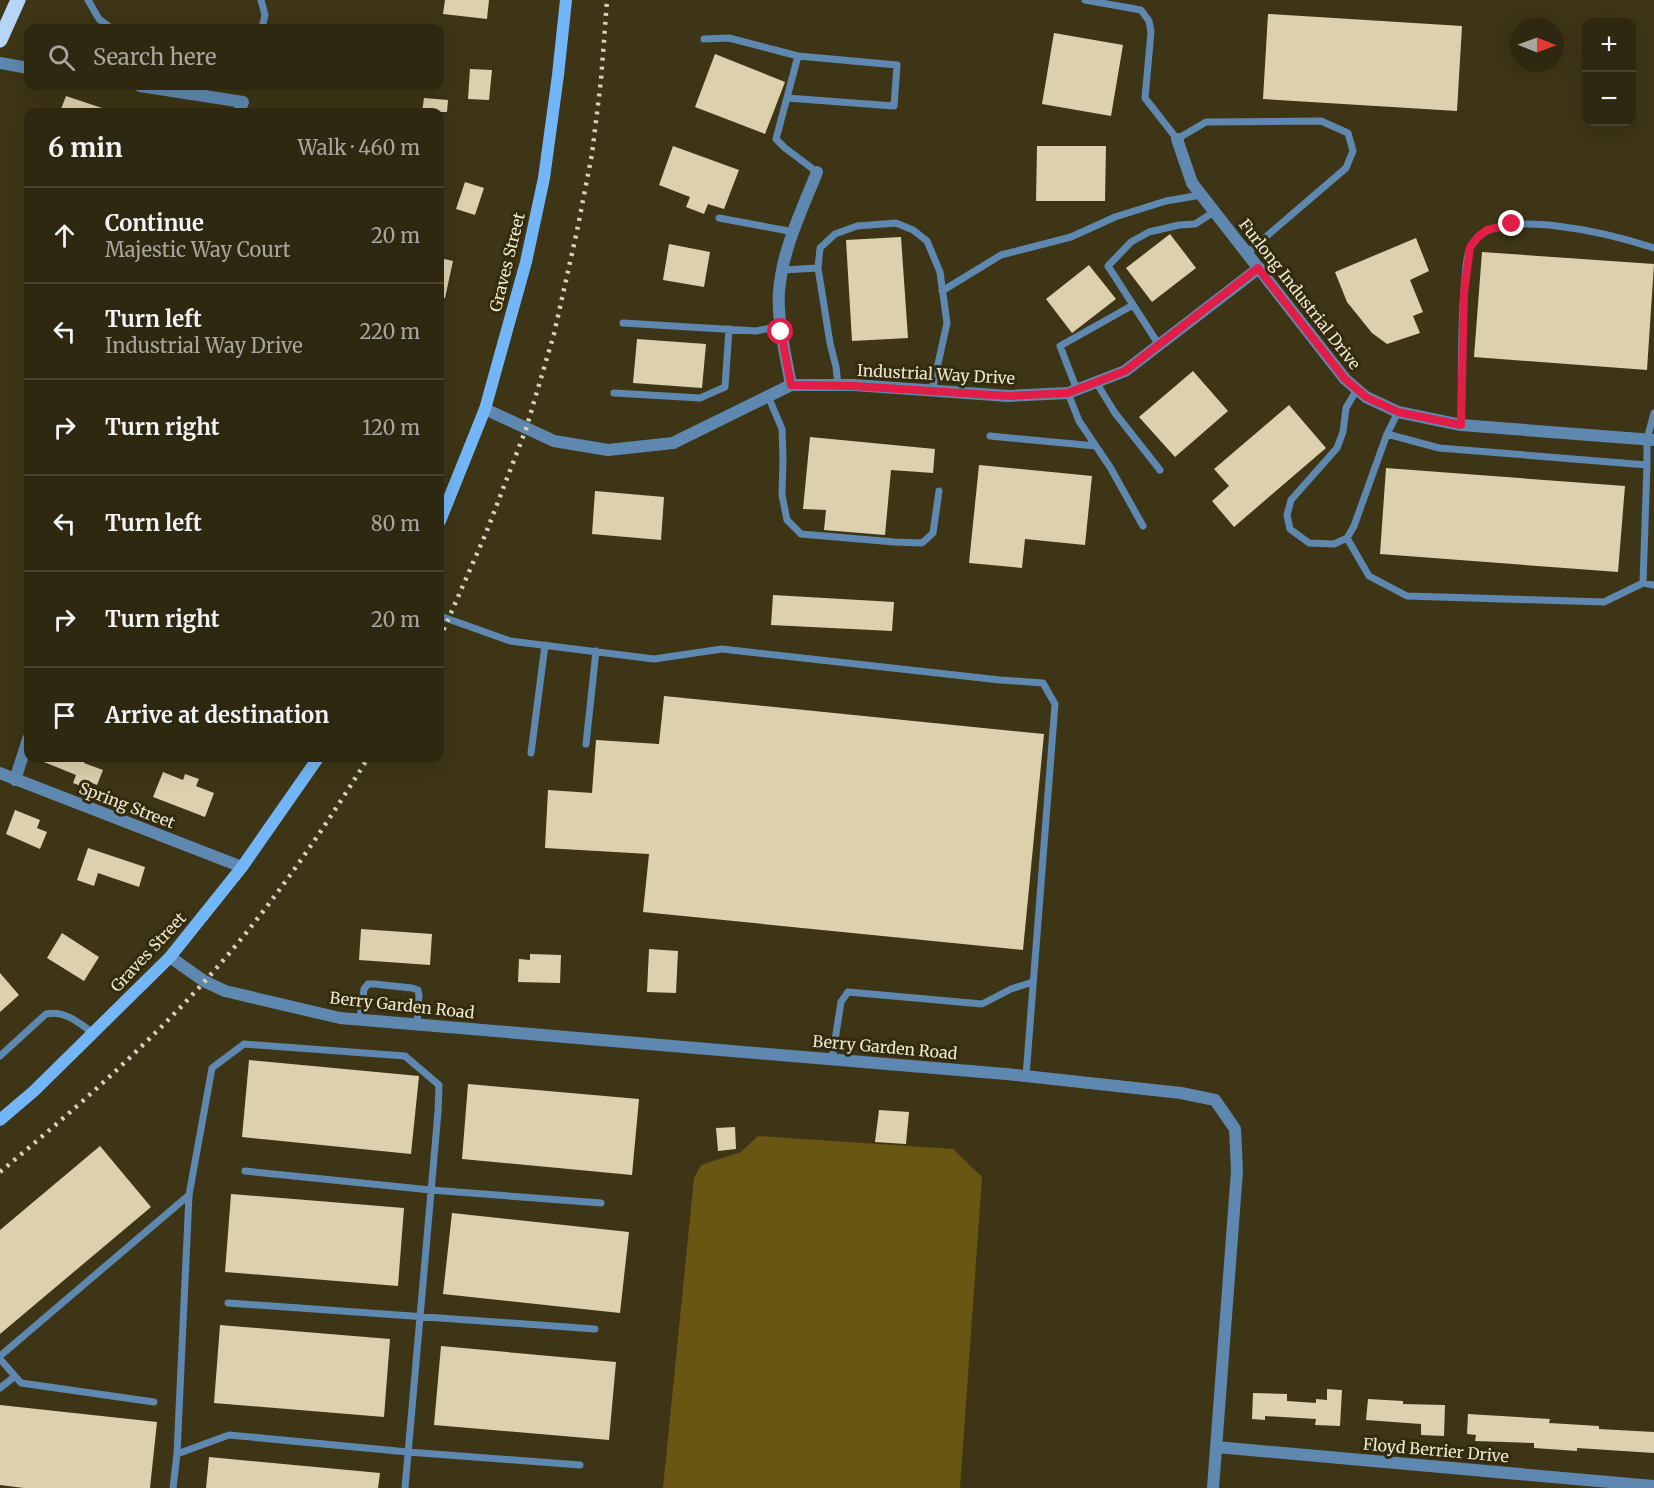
<!DOCTYPE html>
<meta charset="utf-8">
<style>
:root{--surface:#2e2810;--page:#3a341e;--text:#f1f3f6;--muted:#a7a69f;--line:#494430}
body{margin:0;font-family:Merriweather,serif;background:var(--page);color:var(--text)}
.controls{position:absolute;right:18px;top:18px;display:grid;overflow:hidden;border-radius:12px;box-shadow:0 6px 24px #0002}
.controls button{width:54px;height:54px;display:grid;place-items:center;padding:0;border:0;border-bottom:2px solid var(--line);background:var(--surface);color:var(--text);font:30px sans-serif}
.compass{position:absolute;left:1510px;top:18px;width:54px;height:54px;border-radius:50%;background:var(--surface);box-shadow:0 6px 24px #0002;rotate:91deg}
.stop{position:absolute;width:18px;height:18px;margin:-14px;border:4px solid #e11d48;border-radius:50%;background:#fff}
.stop.end{background:#e11d48;border-color:#fff;box-shadow:0 2px 6px #0008}
.list{margin:0;padding:0;list-style:none}
h2{display:flex;justify-content:space-between;align-items:center;height:78px;margin:0;padding:0 24px;font-size:26px}
h2 small{font-size:20px;font-weight:400;color:var(--muted)}
.list li{display:grid;grid-template-columns:39px 1fr auto;gap:18px;align-items:center;box-sizing:border-box;height:96px;padding:0 24px;border-top:2px solid var(--line)}
.list b{display:block;font-size:22px;white-space:nowrap}
.list p{margin:0;font-size:20px;white-space:nowrap;color:var(--muted)}
.list em{font-size:20px;font-style:normal;color:var(--muted)}
.icon{flex:none;width:33px;height:33px;fill:none;stroke:currentColor;stroke-width:2;stroke-linecap:round;stroke-linejoin:round}
.map{position:relative;flex:none;width:1654px;height:1488px;overflow:hidden}
.search{position:absolute;background:var(--surface);box-shadow:0 6px 24px #0002;left:24px;top:24px;width:420px;height:66px;display:flex;align-items:center;gap:15px;box-sizing:border-box;padding:0 21px;border-radius:12px;color:var(--muted);font-size:22px}
.panel{position:absolute;background:var(--surface);box-shadow:0 6px 24px #0002;left:24px;top:108px;width:420px;height:654px;border-radius:12px}
.map>svg:first-child{display:block}
.green{fill:#695613}
.building{fill:#dcd0ad}
.lines{fill:none;stroke-linecap:round;stroke-linejoin:round}
.lane{stroke:#5e88b0;stroke-width:7}
.street{stroke:#5e88b0;stroke-width:12}
.secondary{stroke:#72b6f7;stroke-width:12}
.primary{stroke:#b5d6f7;stroke-width:15}
.rail{stroke:#d6d1bd;stroke-width:4.5;stroke-dasharray:3 6;stroke-linecap:butt}
.route{stroke:#e11d48;stroke-width:8}
.labels{text-anchor:middle;dominant-baseline:central;stroke-width:6;stroke-linejoin:round;paint-order:stroke}
.street-label{font-size:16px;fill:#ede8d6;stroke:#342b0c}
</style>
<div class="map">
<svg width="1654" height="1488" viewBox="0 0 1654 1488">
<rect width="100%" height="100%" fill="#3e3516"/>
<path class="green" d="M 758,1136 L 953,1149 L 982,1177 L 960,1488 L 663,1488 L 694,1178 L 701,1165 L 741,1152 Z"/>
<path class="building" d="M 445,0 L 489,0 L 487,19 L 443,14 Z
M 1268,14 L 1462,26 L 1457,111 L 1263,99 Z
M 1054,33 L 1123,45 L 1111,116 L 1042,104 Z
M 715,54 L 785,82 L 765,134 L 695,107 Z
M 470,69 L 492,70 L 489,100 L 468,99 Z
M 66,96 L 108,110 L 108,112 L 60,112 Z
M 424,98 L 448,100 L 447,112 L 422,112 Z
M 673,146 L 739,170 L 724,209 L 708,204 L 704,214 L 686,207 L 690,197 L 659,185 Z
M 1037,146 L 1106,146 L 1105,201 L 1036,201 Z
M 465,182 L 484,188 L 475,215 L 456,209 Z
M 1170,234 L 1196,268 L 1152,302 L 1126,268 Z
M 901,237 L 908,338 L 852,341 L 846,240 Z
M 1416,238 L 1429,271 L 1410,280 L 1423,312 L 1413,316 L 1420,333 L 1387,344 L 1372,333 L 1347,302 L 1335,272 Z
M 669,244 L 710,252 L 704,287 L 663,280 Z
M 1482,252 L 1654,264 L 1647,370 L 1474,357 Z
M 440,258 L 453,261 L 445,298 L 440,297 Z
M 1089,265 L 1116,299 L 1072,333 L 1046,299 Z
M 637,339 L 706,344 L 702,388 L 633,383 Z
M 1193,371 L 1228,411 L 1175,457 L 1139,417 Z
M 1289,405 L 1326,448 L 1234,527 L 1212,501 L 1229,486 L 1214,469 Z
M 810,437 L 935,449 L 933,473 L 891,470 L 885,535 L 824,530 L 826,510 L 803,509 Z
M 979,465 L 1092,476 L 1085,545 L 1025,539 L 1022,568 L 969,563 Z
M 1386,468 L 1625,486 L 1618,572 L 1380,554 Z
M 595,491 L 664,497 L 661,540 L 592,534 Z
M 773,595 L 894,602 L 892,631 L 771,625 Z
M 664,696 L 1044,734 L 1023,950 L 643,912 L 649,854 L 545,848 L 548,790 L 592,793 L 596,740 L 659,744 Z
M 34,758 L 86,758 L 84,763 L 103,770 L 97,785 L 87,781 L 84,787 L 73,783 L 76,775 Z
M 163,772 L 183,780 L 185,774 L 199,779 L 196,786 L 214,793 L 205,817 L 153,797 Z
M 15,810 L 40,820 L 37,828 L 47,832 L 40,849 L 6,834 Z
M 88,848 L 145,867 L 139,887 L 98,873 L 94,886 L 77,880 Z
M 361,929 L 432,934 L 430,965 L 359,960 Z
M 62,933 L 99,957 L 84,981 L 47,958 Z
M 649,949 L 678,951 L 676,993 L 647,992 Z
M 530,954 L 561,955 L 560,983 L 518,982 L 519,959 L 530,960 Z
M 0,973 L 19,995 L 0,1012 Z
M 249,1060 L 419,1076 L 411,1154 L 242,1137 Z
M 468,1084 L 639,1099 L 632,1175 L 462,1159 Z
M 879,1110 L 909,1112 L 906,1144 L 875,1142 Z
M 735,1127 L 736,1149 L 718,1151 L 716,1128 Z
M 100,1146 L 151,1207 L 0,1334 L 0,1230 Z
M 231,1194 L 404,1208 L 398,1286 L 225,1272 Z
M 452,1213 L 629,1232 L 620,1313 L 443,1294 Z
M 220,1325 L 390,1339 L 384,1417 L 214,1403 Z
M 441,1346 L 616,1362 L 609,1440 L 434,1425 Z
M 1327,1389 L 1342,1390 L 1340,1426 L 1315,1425 L 1316,1419 L 1265,1416 L 1265,1420 L 1252,1419 L 1253,1393 L 1287,1394 L 1287,1401 L 1316,1403 L 1316,1399 L 1327,1400 Z
M 1368,1399 L 1403,1401 L 1403,1404 L 1445,1405 L 1444,1436 L 1421,1435 L 1421,1424 L 1366,1420 Z
M 0,1405 L 157,1422 L 150,1488 L 24,1488 L 0,1485 Z
M 1468,1414 L 1550,1419 L 1549,1423 L 1599,1426 L 1599,1429 L 1654,1432 L 1654,1453 L 1577,1448 L 1577,1451 L 1534,1448 L 1534,1443 L 1475,1441 L 1476,1435 L 1467,1434 Z
M 209,1457 L 380,1473 L 378,1488 L 206,1488 Z"/>
<g class="lines">
<path class="lane" d="M 88,0 L 99,19 L 111,28
M 261,0 L 265,15 L 262,28
M 1085,0 L 1141,10 L 1149,21 L 1151,32 L 1145,98 L 1177,139 L 1206,122 L 1321,121 L 1348,133 L 1353,151 L 1346,168 L 1247,253
M 704,39 L 729,38 L 798,56
M 787,98 L 894,106 L 897,65 L 798,56 L 776,139 L 785,148 L 817,172
M 719,218 L 794,232
M 818,268 L 820,248 L 835,234 L 857,226 L 896,223 L 913,230 L 927,241 L 940,272 L 947,323 L 932,391
M 783,270 L 818,268 L 830,343 L 836,367 L 838,385
M 942,291 L 1001,255 L 1071,237 L 1115,217 L 1166,201 L 1201,195
M 623,323 L 756,331 L 781,326
M 1159,345 L 1108,266 L 1131,242 L 1149,232 L 1179,225 L 1195,224 L 1214,212
M 1096,382 L 1115,413 L 1160,470
M 1357,389 L 1346,408 L 1343,432 L 1337,448 L 1291,500 L 1287,515 L 1290,529 L 1309,543 L 1334,544 L 1347,538 L 1354,526 L 1387,434
M 1077,390 L 1060,346 L 1133,305
M 614,393 L 700,398 L 725,387 L 729,329
M 1068,393 L 1079,421 L 1110,467 L 1143,526
M 768,396 L 782,429 L 783,458 L 782,495 L 787,520 L 801,534 L 894,542 L 922,543 L 933,533 L 939,491
M 1398,412 L 1387,434 L 1439,448 L 1647,465 L 1647,439 L 1654,413
M 1461,425 C 1462,377 1460,326 1465,278 C 1466,268 1466,255 1471,246 C 1493,202 1617,236 1654,248
M 990,436 L 1096,446
M 1647,465 L 1643,583 L 1654,585
M 1347,538 L 1369,576 L 1407,596 L 1604,602 L 1643,583
M 440,616 L 510,641 L 654,659 L 722,649 L 1000,680 L 1043,683 L 1055,704 L 1026,1076
M 586,744 L 596,651
M 531,753 L 545,645
M 360,1020 L 364,989 L 368,984 L 374,984 L 412,988 L 418,990 L 419,996 L 417,1024
M 0,1056 L 46,1014 C 65,1010 79,1023 93,1033
M 832,1059 L 841,1002 L 848,992 L 982,1004 L 1011,989 L 1033,982
M 245,1171 L 431,1190 L 601,1203
M 228,1303 L 595,1329
M 0,1356 L 189,1195
M 0,1359 L 21,1383 L 154,1402
M 0,1388 L 14,1377
M 177,1454 L 229,1435 L 408,1452 L 580,1465
M 173,1488 L 177,1454 L 189,1195 L 212,1068 L 244,1044 L 405,1056 L 439,1085 L 438,1112 L 405,1488"/>
<path class="street" d="M 0,63 L 28,68
M 140,86 L 243,102 L 239,112
M 1177,139 L 1192,183 L 1345,379 L 1366,397 L 1398,412 L 1461,425 L 1654,440
M 791,385 C 786,357 777,320 779,292 C 782,250 802,210 817,172
M 485,409 L 554,441 L 608,450 L 673,443 L 791,385 L 854,385 L 1008,396 L 1068,393 L 1125,371 L 1259,268
M 0,773 L 242,867
M 15,780 L 28,739
M 170,957 L 204,981 L 225,991 L 340,1018 L 1006,1074 L 1181,1093 L 1215,1100 L 1235,1129 L 1237,1171 L 1213,1488
M 1216,1447 L 1654,1486"/>
<path class="secondary" d="M 440,521 L 485,409 L 526,262 L 544,178 L 558,75 L 566,0
M 0,1120 L 34,1091 L 170,957 L 242,867 L 318,758"/>
<path class="primary" d="M 0,40 L 18,0"/>
<path class="rail" d="M 440,638 L 486,533 L 526,429 L 554,334 L 577,231 L 592,154 L 601,80 L 607,0
M 0,1172 C 90,1097 182,1015 254,923 C 296,870 333,814 368,758"/>
</g>
<g class="lines">
<path class="route" d="M 781,332 L 791,385 L 854,386 L 1008,396 L 1068,393 L 1125,371 L 1258,268 L 1345,379 L 1366,397 L 1398,412 L 1461,425 L 1464,293 L 1470,247 L 1479,236 L 1487,230 L 1512,224"/>
</g>
<g class="labels">
<g class="street-label">
<text transform="translate(507 262) rotate(-76)">Graves Street</text>
<text transform="translate(1300 294) rotate(52)">Furlong Industrial Drive</text>
<text transform="translate(936 374) rotate(3)">Industrial Way Drive</text>
<text transform="translate(127 805) rotate(21)">Spring Street</text>
<text transform="translate(148 952) rotate(-47)">Graves Street</text>
<text transform="translate(402 1005) rotate(6)">Berry Garden Road</text>
<text transform="translate(885 1047) rotate(5)">Berry Garden Road</text>
<text transform="translate(1436 1450) rotate(5)">Floyd Berrier Drive</text>
</g>
</g>
</svg>
<div class="controls">
<button>+</button>
<button>−</button>
</div>
<svg class="compass" viewBox="-18 -18 36 36"><path d="M0-13l5 13h-10z" fill="#e53935"/><path d="M0 13l5-13h-10z" fill="#a7a69f"/></svg>
<div class="stop" style="left:781px;top:332px"></div>
<div class="stop end" style="left:1512px;top:224px"></div>
<div class="search"><svg class="icon" aria-label="search" viewBox="0 0 24 24"><circle cx="10" cy="10" r="6"/><path d="M15 15l6 6"/></svg>Search here</div>
<section class="panel">
<h2>6 min<small>Walk · 460 m</small></h2>
<ul class="list">
<li><svg class="icon" aria-label="ahead" viewBox="0 0 24 24"><path d="M12 20V5M6 11l6-6 6 6"/></svg><div><b>Continue</b><p>Majestic Way Court</p></div><em>20 m</em></li>
<li><svg class="icon" aria-label="left" viewBox="0 0 24 24"><path d="M17 20v-9H6M10 6l-5 5 5 5"/></svg><div><b>Turn left</b><p>Industrial Way Drive</p></div><em>220 m</em></li>
<li><svg class="icon" aria-label="right" viewBox="0 0 24 24"><path d="M7 20v-9h11M14 6l5 5-5 5"/></svg><div><b>Turn right</b></div><em>120 m</em></li>
<li><svg class="icon" aria-label="left" viewBox="0 0 24 24"><path d="M17 20v-9H6M10 6l-5 5 5 5"/></svg><div><b>Turn left</b></div><em>80 m</em></li>
<li><svg class="icon" aria-label="right" viewBox="0 0 24 24"><path d="M7 20v-9h11M14 6l5 5-5 5"/></svg><div><b>Turn right</b></div><em>20 m</em></li>
<li><svg class="icon" aria-label="arrive" viewBox="0 0 24 24"><path d="M6 21V4h12l-3 4 3 4H6"/></svg><div><b>Arrive at destination</b></div></li>
</ul>
</section>
</div>
